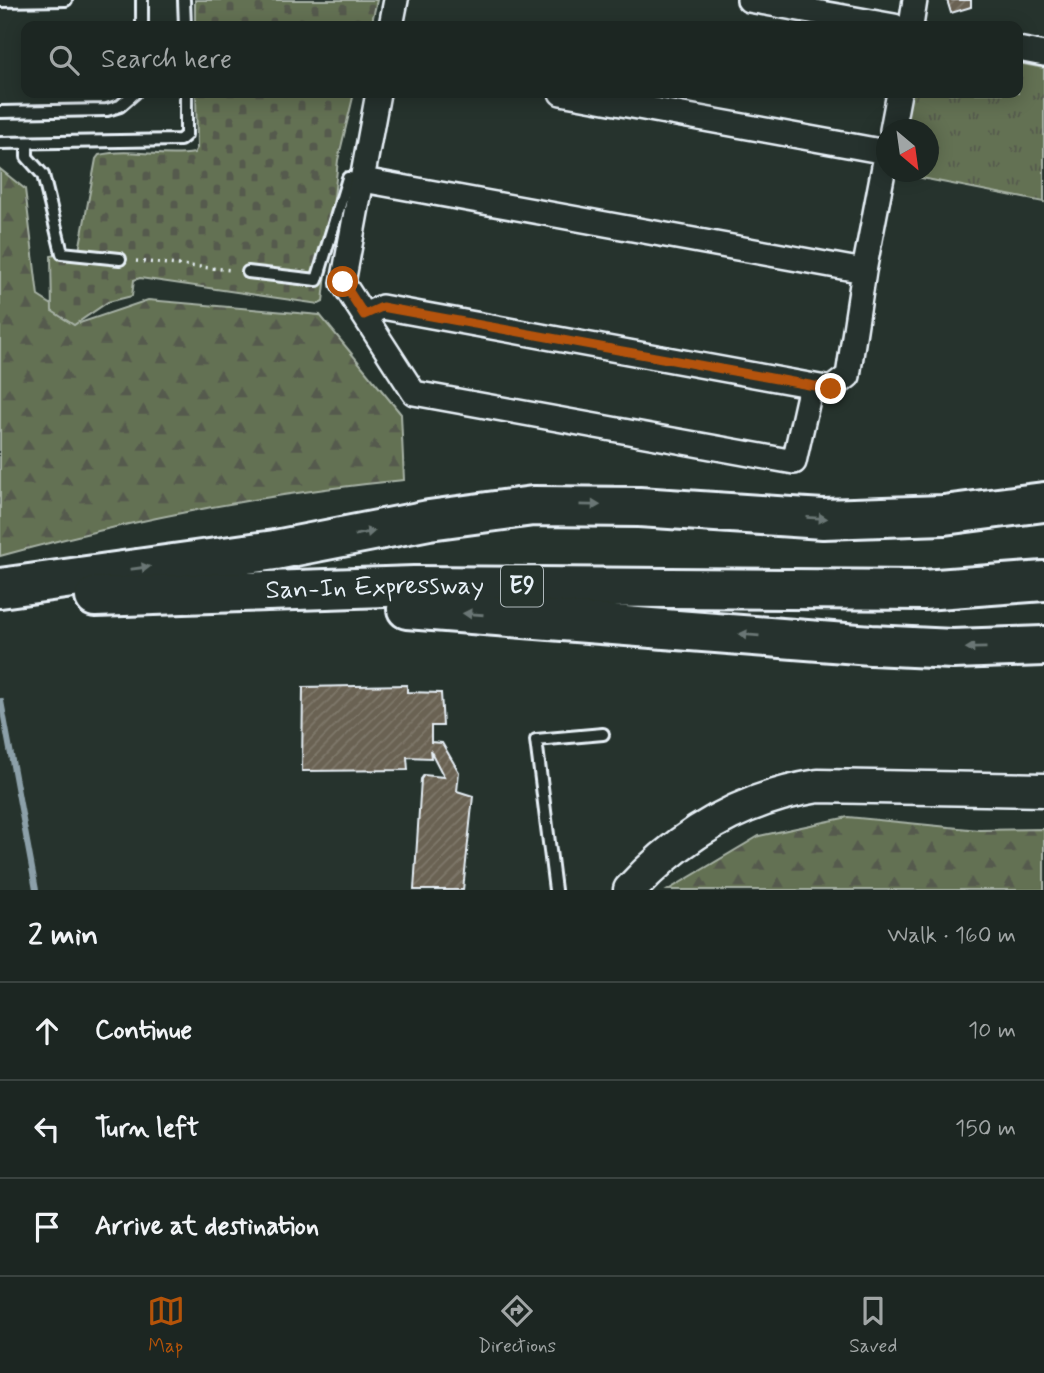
<!DOCTYPE html>
<meta charset="utf-8">
<style>
:root{--surface:#1c2622;--page:#252e2a;--text:#f1f3f6;--muted:#a0a5a5;--line:#3a4340;--accent:#b45309}
body{margin:0;font-family:Mynerve,sans-serif;background:var(--page);color:var(--text)}
.compass{position:absolute;left:876px;top:119px;width:63px;height:63px;border-radius:50%;background:var(--surface);box-shadow:0 4px 18px #0003;rotate:151deg}
.stop{position:absolute;width:21px;height:21px;margin:-16px;border:5px solid #b45309;border-radius:50%;background:#fff}
.stop.end{background:#b45309;border-color:#fff;box-shadow:0 2px 7px #0008}
.list{margin:0;padding:0;list-style:none}
h2{display:flex;justify-content:space-between;align-items:center;height:91px;margin:0;padding:0 28px;font-size:30px}
h2 small{font-size:23px;font-weight:400;color:var(--muted)}
.list li{display:grid;grid-template-columns:46px 1fr auto;gap:21px;align-items:center;box-sizing:border-box;height:98px;padding:0 28px;border-top:2px solid var(--line)}
.list b{display:block;font-size:26px;white-space:nowrap}
.list em{font-size:23px;font-style:normal;color:var(--muted)}
.icon{flex:none;width:38px;height:38px;fill:none;stroke:currentColor;stroke-width:2;stroke-linecap:round;stroke-linejoin:round}
.map{position:relative;flex:none;width:1044px;height:890px;overflow:hidden}
.search{position:absolute;background:var(--surface);box-shadow:0 4px 18px #0003;left:21px;right:21px;top:21px;height:77px;display:flex;align-items:center;gap:18px;box-sizing:border-box;padding:0 24px;border-radius:14px;color:var(--muted);font-size:26px}
.sheet{height:385px;background:var(--surface)}
nav{display:flex;justify-content:space-around;align-items:center;box-sizing:border-box;height:98px;border-top:2px solid var(--line);background:var(--surface);font-size:19px;color:var(--muted)}
nav a{display:grid;justify-items:center;gap:4px}
nav .on{color:var(--accent)}
.map>svg:first-child{display:block}
.grass{fill:url(#grass-tufts);stroke:#a6b1a5;stroke-width:2}
.forest{fill:url(#forest-firs);stroke:#a6b1a5;stroke-width:2}
.cemetery{fill:url(#cemetery-stones);stroke:#a6b1a5;stroke-width:2}
.lines{fill:none;stroke-linecap:round;stroke-linejoin:round}
.stream{stroke:#8ca0a9;stroke-width:6}
.building{fill:url(#building-hatch);stroke:#e8f1f8;stroke-width:2}
.lane-casing{stroke:#e8f1f8;stroke-width:16}
.street-casing{stroke:#e8f1f8;stroke-width:28}
.secondary-casing{stroke:#e8f1f8;stroke-width:37}
.highway-casing{stroke:#e8f1f8;stroke-width:44}
.path{stroke:#e8f1f8;stroke-width:3.5;stroke-dasharray:2 5;stroke-linecap:butt}
.lane{stroke:#26332d;stroke-width:10}
.street{stroke:#26332d;stroke-width:23}
.secondary{stroke:#26332d;stroke-width:32}
.highway{stroke:#26332d;stroke-width:38}
.oneway{fill:#6a7674}
.route{stroke:#b45309;stroke-width:9}
.labels{text-anchor:middle;dominant-baseline:central;stroke-width:5;stroke-linejoin:round;paint-order:stroke}
.shield{fill:#26332d;stroke:#aeb8bb;stroke-width:2}
.shield-label{font-size:24px;font-weight:bold;fill:#e8f1f8}
.street-label{font-size:26px;fill:#e8f1f8;stroke:#26332d}
</style>
<div class="map">
<svg width="1044" height="890" viewBox="0 0 1044 890">
<defs>
<pattern id="grass-tufts" width="24" height="20" patternUnits="userSpaceOnUse" patternTransform="scale(1.75)"><rect width="24" height="20" fill="#647152"/><path d="M3 7l-1-3M5 7V3M7 7l1-3M15 17l-1-3M17 17v-4M19 17l1-3" fill="none" stroke="#545a4e"/></pattern>
<pattern id="forest-firs" width="22" height="20" patternUnits="userSpaceOnUse" patternTransform="scale(1.75)"><rect width="22" height="20" fill="#647152"/><path d="M5 1l3.5 6h-7zM16 11l3.5 6h-7z" fill="#545a4e"/></pattern>
<pattern id="cemetery-stones" width="16" height="16" patternUnits="userSpaceOnUse" patternTransform="scale(1.75)"><rect width="16" height="16" fill="#647152"/><path d="M2 7V4a2 2 0 0 1 4 0v3zM10 15v-3a2 2 0 0 1 4 0v3z" fill="#545a4e"/></pattern>
<pattern id="building-hatch" width="6" height="6" patternUnits="userSpaceOnUse" patternTransform="scale(1.75)"><rect width="6" height="6" fill="#6a6252"/><path d="M-1 1l2-2M0 6l6-6M5 7l2-2" fill="none" stroke="#7f796c"/></pattern>
</defs>
<rect width="100%" height="100%" fill="#26332d"/>
<filter id="ink" filterUnits="userSpaceOnUse"><feTurbulence type="fractalNoise" baseFrequency=".0143" numOctaves="2"/><feDisplacementMap in="SourceGraphic" scale="14" xChannelSelector="R" yChannelSelector="G"/><feConvolveMatrix kernelMatrix="1 2 1 2 8 2 1 2 1" color-interpolation-filters="sRGB"/></filter>
<g filter="url(#ink)">
<path class="grass" d="M 1018,63 L 1044,68 L 1044,202 L 896,173 L 928,172 L 928,130 L 904,129 L 910,93 L 1018,93 Z"/>
<path class="forest" d="M 0,169 L 25,189 L 38,296 L 80,323 L 148,300 L 320,315 L 401,414 L 404,480 C 268,493 131,520 0,556 Z
M 848,817 L 979,830 L 1044,829 L 1044,890 L 668,890 L 759,836 Z"/>
<path class="cemetery" d="M 195,0 L 377,0 L 371,26 L 195,26 Z
M 196,93 L 354,93 L 338,160 L 323,302 L 319,304 L 140,278 L 134,280 L 132,296 L 108,302 L 74,325 L 52,311 L 51,256 L 79,251 L 96,159 L 99,155 C 132,147 161,159 194,153 L 197,148 Z"/>
<g class="lines">
<path class="stream" d="M 1,701 L 36,890"/>
</g>
<path class="building" d="M 947,0 L 971,0 L 971,7 L 951,13 Z
M 407,685 L 407,692 L 441,693 L 443,726 L 431,726 L 431,742 L 442,743 L 459,772 L 457,791 L 473,796 L 463,890 L 414,890 L 421,779 L 424,775 L 444,777 L 430,750 L 431,758 L 407,757 L 408,770 L 302,771 L 303,687 Z"/>
<g class="lines">
<g class="lane-casing">
<path id="lane" d="M 142,0 L 142,26
M 184,0 L 185,26
M 0,1 L 66,0
M 0,112 L 107,110 L 120,106 L 135,93
M 0,143 L 180,140 L 186,135 L 186,93
M 27,143 L 27,157 L 43,175 L 62,253 L 120,259
M 248,272 L 317,280 L 348,178 L 363,180
M 555,890 L 536,740 L 603,734"/>
</g>
<g class="street-casing">
<path id="street" d="M 749,0 L 894,26
M 391,26 L 396,0
M 911,26 L 915,0
M 1018,49 L 1044,54
M 378,93 L 343,283 L 414,393 L 794,462 L 811,386
M 561,93 L 886,152
M 892,130 L 899,93
M 363,180 L 864,271
M 364,315 L 382,307 L 831,389 L 848,376 L 864,271 L 886,156"/>
</g>
<g class="secondary-casing">
<path id="secondary" d="M 630,890 C 681,834 743,798 818,786 L 1044,790"/>
</g>
<g class="highway-casing">
<g id="highway">
<path d="M 0,588 L 275,550 L 429,520 L 533,506 L 639,507 L 823,519 L 944,515 L 1044,502"/>
<path id="s1" d="M 95,597 L 414,586 L 923,590 L 1044,581"/>
<path d="M 407,609 L 871,645 L 953,649 L 1044,646"/>
</g>
</g>
<path class="path" d="M 136,261 L 232,270"/>
<use href="#lane" class="lane"/>
<use href="#street" class="street"/>
<use href="#secondary" class="secondary"/>
<use href="#highway" class="highway"/>
</g>
<defs><path id="oneway-solid" d="M-6-.8H1V-3.2L6.5 0L1 3.2V.8H-6Z" transform="scale(1.75)"/></defs>
<g class="oneway">
<use href="#oneway-solid" transform="translate(590 505) rotate(1)"/>
<use href="#oneway-solid" transform="translate(817 518) rotate(3)"/>
<use href="#oneway-solid" transform="translate(365 533) rotate(-12)"/>
<use href="#oneway-solid" transform="translate(140 568) rotate(-8)"/>
<use href="#oneway-solid" transform="translate(473 614) rotate(-176)"/>
<use href="#oneway-solid" transform="translate(749 635) rotate(-175)"/>
<use href="#oneway-solid" transform="translate(976 648) rotate(179)"/>
</g>
</g>
<g class="lines" filter="url(#ink)">
<path class="route" d="M 343,282 L 364,315 L 382,307 L 831,389"/>
</g>
<g class="labels">
<rect class="shield" x="501" y="565.5" width="42" height="41" rx="5"/>
<g class="shield-label">
<text x="522" y="586">E9</text>
</g>
<g class="street-label">
<text stroke="none"><textPath href="#s1" startOffset="280">San-In Expressway</textPath></text>
</g>
</g>
</svg>
<svg class="compass" viewBox="-18 -18 36 36"><path d="M0-13l5 13h-10z" fill="#e53935"/><path d="M0 13l5-13h-10z" fill="#a0a5a5"/></svg>
<div class="stop" style="left:343px;top:282px"></div>
<div class="stop end" style="left:831px;top:389px"></div>
<div class="search"><svg class="icon" aria-label="search" viewBox="0 0 24 24"><circle cx="10" cy="10" r="6"/><path d="M15 15l6 6"/></svg>Search here</div>
</div>
<section class="sheet">
<h2>2 min<small>Walk · 160 m</small></h2>
<ul class="list">
<li><svg class="icon" aria-label="ahead" viewBox="0 0 24 24"><path d="M12 20V5M6 11l6-6 6 6"/></svg><div><b>Continue</b></div><em>10 m</em></li>
<li><svg class="icon" aria-label="left" viewBox="0 0 24 24"><path d="M17 20v-9H6M10 6l-5 5 5 5"/></svg><div><b>Turn left</b></div><em>150 m</em></li>
<li><svg class="icon" aria-label="arrive" viewBox="0 0 24 24"><path d="M6 21V4h12l-3 4 3 4H6"/></svg><div><b>Arrive at destination</b></div></li>
</ul>
</section>
<nav>
<a class="on"><svg class="icon" aria-label="map" viewBox="0 0 24 24"><path d="M3 6l6-2 6 2 6-2v14l-6 2-6-2-6 2zM9 4v14M15 6v14"/></svg>Map</a>
<a><svg class="icon" aria-label="directions" viewBox="0 0 24 24"><path d="M12 3l9 9-9 9-9-9zM9 14v-3h6M13 9l2 2-2 2"/></svg>Directions</a>
<a><svg class="icon" aria-label="saved" viewBox="0 0 24 24"><path d="M7 4h10v16l-5-4-5 4z"/></svg>Saved</a>
</nav>
